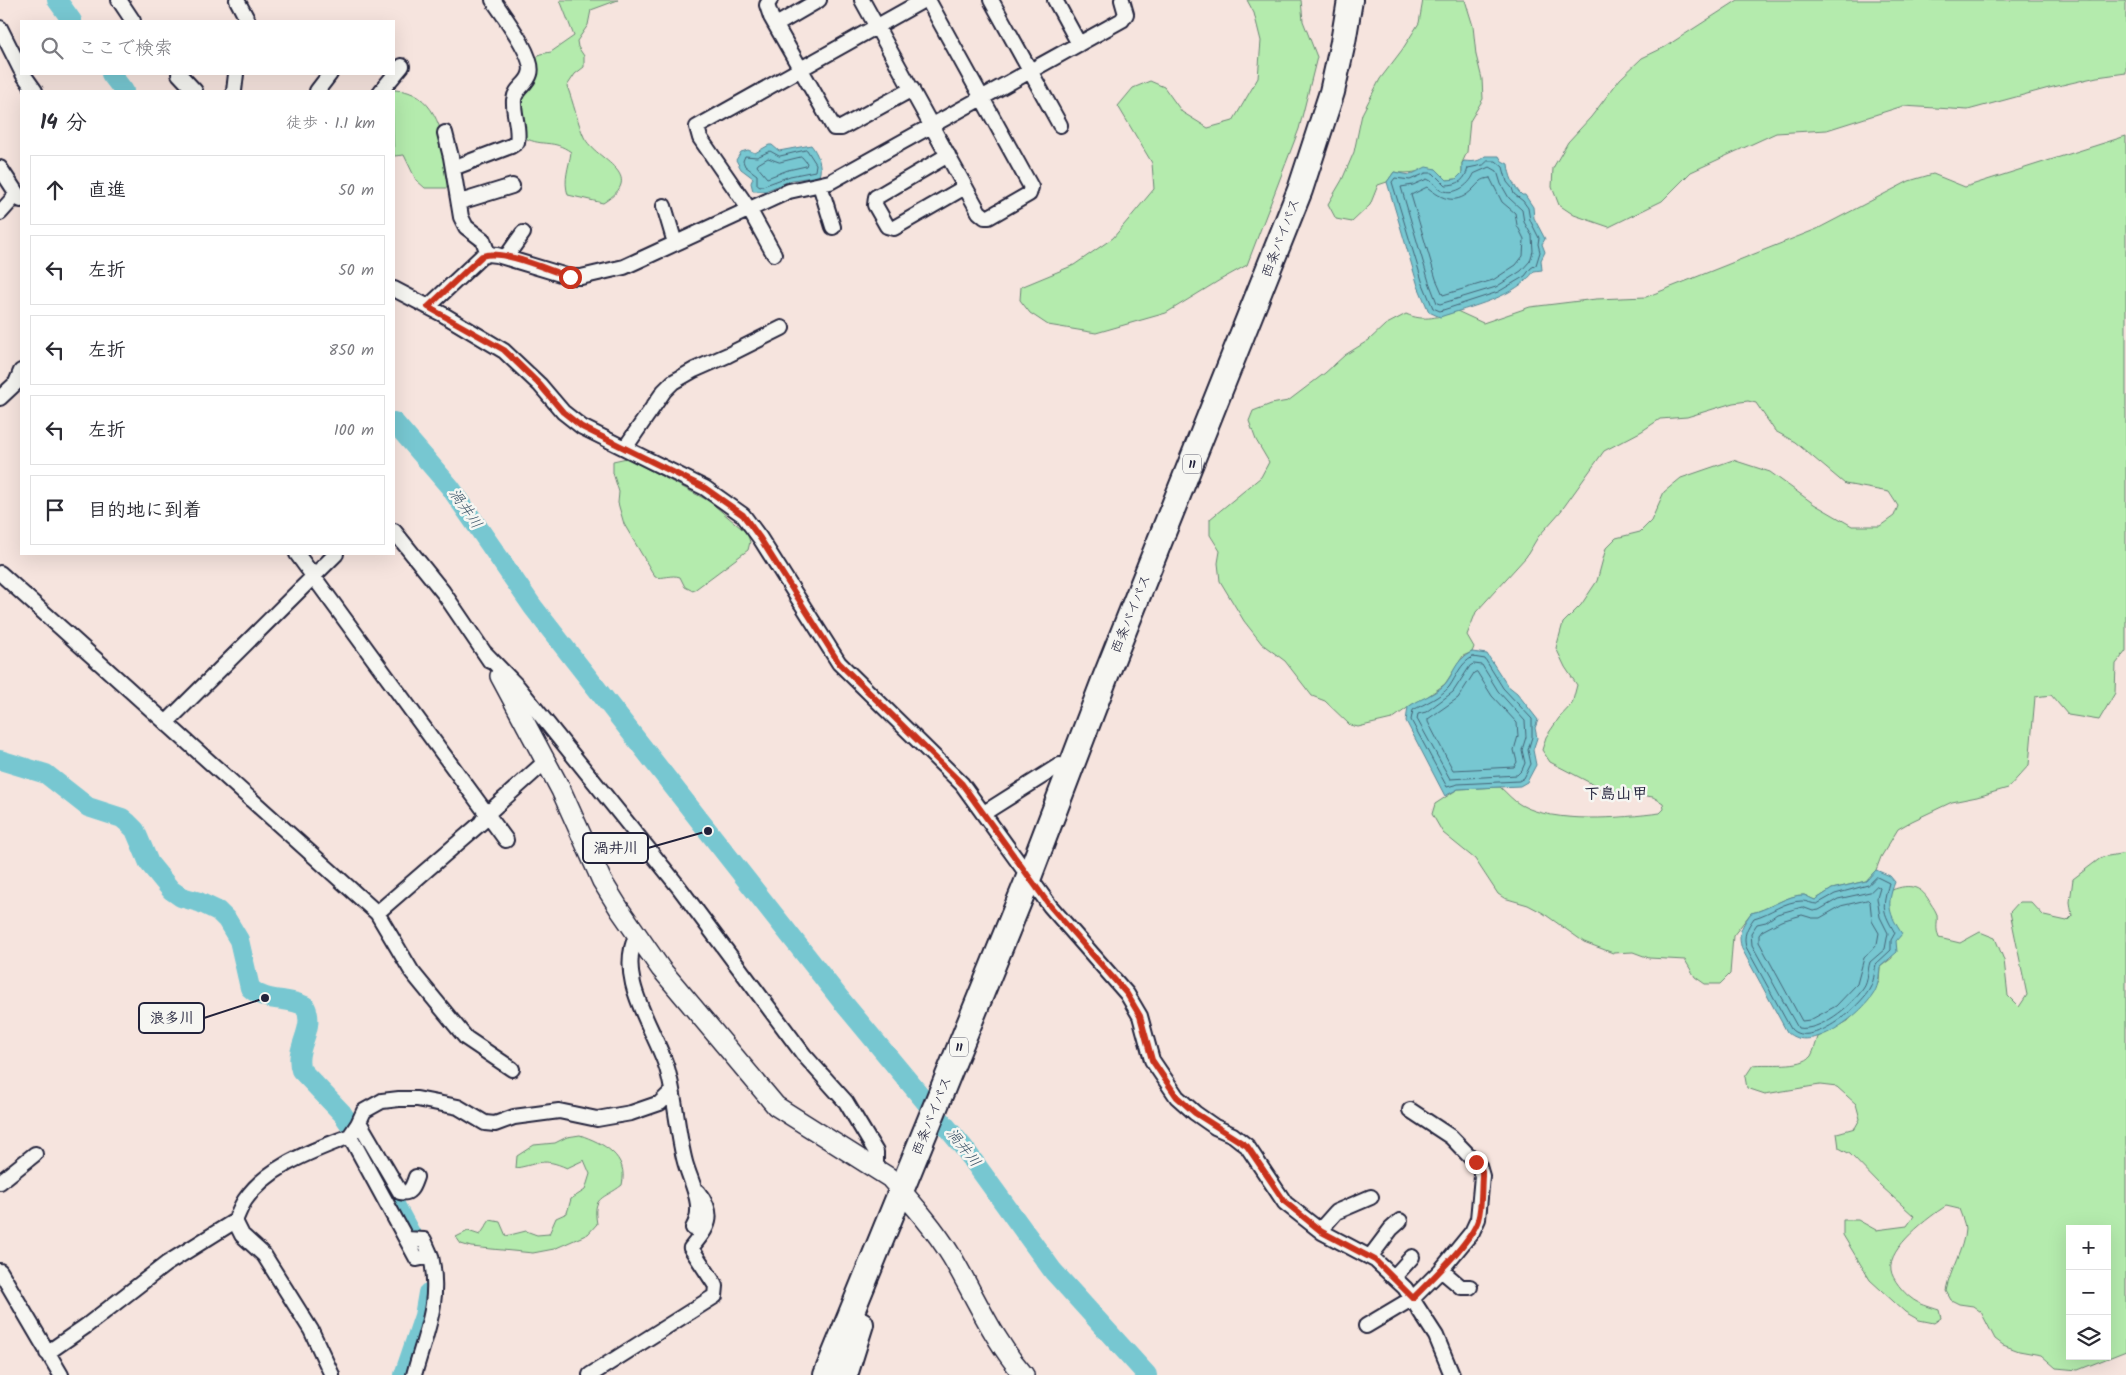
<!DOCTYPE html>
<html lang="ja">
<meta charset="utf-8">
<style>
:root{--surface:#fff;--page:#f2f2f3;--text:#2b2b33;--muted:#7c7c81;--line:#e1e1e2}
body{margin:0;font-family:Kalam,"Klee One",sans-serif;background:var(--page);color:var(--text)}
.controls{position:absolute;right:15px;bottom:15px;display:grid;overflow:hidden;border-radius:0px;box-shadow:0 5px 20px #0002}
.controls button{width:45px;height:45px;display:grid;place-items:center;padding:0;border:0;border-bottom:1px solid var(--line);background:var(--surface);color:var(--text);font:25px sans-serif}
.stop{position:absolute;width:15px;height:15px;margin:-11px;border:4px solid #c8321e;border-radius:50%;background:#fff}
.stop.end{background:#c8321e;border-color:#fff;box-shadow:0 1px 5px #0008}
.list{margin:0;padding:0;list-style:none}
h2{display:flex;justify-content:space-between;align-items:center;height:65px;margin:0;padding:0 20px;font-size:21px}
h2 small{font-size:16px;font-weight:400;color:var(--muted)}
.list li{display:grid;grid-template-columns:32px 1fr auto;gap:15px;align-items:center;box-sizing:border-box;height:70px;margin:0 10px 10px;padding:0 10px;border:1px solid var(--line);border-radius:0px}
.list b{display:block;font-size:19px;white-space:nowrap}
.list em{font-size:16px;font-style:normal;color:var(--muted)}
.icon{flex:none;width:28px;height:28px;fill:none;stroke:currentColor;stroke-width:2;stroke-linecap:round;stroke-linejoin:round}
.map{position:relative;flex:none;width:2126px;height:1375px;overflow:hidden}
.search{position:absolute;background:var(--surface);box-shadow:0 5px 20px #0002;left:20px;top:20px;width:375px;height:55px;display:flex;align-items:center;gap:12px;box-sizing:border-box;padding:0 18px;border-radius:0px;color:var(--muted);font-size:19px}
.panel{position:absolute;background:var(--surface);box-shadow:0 5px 20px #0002;left:20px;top:90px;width:375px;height:465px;border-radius:0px}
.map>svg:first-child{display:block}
.green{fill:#b4ebad;stroke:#6b8674;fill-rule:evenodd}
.water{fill:#77c7d1;stroke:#558595}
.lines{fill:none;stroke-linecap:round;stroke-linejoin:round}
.shore{stroke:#446477;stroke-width:1}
.river{stroke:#77c7d1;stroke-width:20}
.street-casing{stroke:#22223b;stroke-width:18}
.secondary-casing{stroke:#22223b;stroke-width:22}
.highway-casing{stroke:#22223b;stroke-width:28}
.street{stroke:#f6f6f2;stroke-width:14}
.secondary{stroke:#f6f6f2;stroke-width:19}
.highway{stroke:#f6f6f2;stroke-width:24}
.route{stroke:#c8321e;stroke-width:6}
.labels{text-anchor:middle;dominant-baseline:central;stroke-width:5;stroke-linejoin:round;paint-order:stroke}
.shield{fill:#f6f6f2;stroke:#626272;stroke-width:1}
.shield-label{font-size:12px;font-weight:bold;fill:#22223b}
.street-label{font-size:14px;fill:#22223b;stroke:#f6f6f2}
.water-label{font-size:15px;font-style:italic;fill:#3c5468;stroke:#f6f6f2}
.quarter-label{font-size:16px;font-weight:bold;fill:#22223b;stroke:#f6f6f2}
.leader{fill:none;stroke:#22223b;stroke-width:2}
.callout-dot{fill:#22223b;stroke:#f6f6f2;stroke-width:2}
.callout{fill:#f6f6f2;stroke:#22223b;stroke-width:2}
.callout-label{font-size:15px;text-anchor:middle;font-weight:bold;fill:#22223b}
</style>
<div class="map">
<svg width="2126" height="1375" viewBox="0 0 2126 1375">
<rect width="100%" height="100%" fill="#f6e4de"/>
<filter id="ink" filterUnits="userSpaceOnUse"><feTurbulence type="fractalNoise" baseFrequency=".02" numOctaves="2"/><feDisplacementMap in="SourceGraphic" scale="10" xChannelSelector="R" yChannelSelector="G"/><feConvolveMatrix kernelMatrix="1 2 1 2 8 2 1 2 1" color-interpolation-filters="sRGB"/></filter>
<g filter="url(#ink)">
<path class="green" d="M 560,0 L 618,0 L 591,10 L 588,25 L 577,41 L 578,47 L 584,56 L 584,67 L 575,74 L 567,86 C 573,101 578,124 584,137 C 596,161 649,174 603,203 L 568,195 C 563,179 569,168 571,152 C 553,139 543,147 525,138 L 521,124 L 518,96 L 535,60 L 540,54 L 551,52 L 574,36 Z
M 1247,0 L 1301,0 L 1303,21 L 1317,57 L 1299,129 L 1247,265 L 1220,280 L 1166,313 L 1096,333 L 1048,325 L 1030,313 L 1020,300 L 1021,287 L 1074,265 L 1113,238 L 1154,189 L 1152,163 L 1118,106 L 1133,88 L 1150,81 L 1164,87 L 1182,112 L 1208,128 L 1233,121 L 1258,78 L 1261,41 L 1254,13 Z
M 1423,0 L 1465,0 L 1473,26 L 1476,55 L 1482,79 L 1483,99 L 1470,121 L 1467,152 L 1462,163 L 1462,173 L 1456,179 L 1447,180 L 1436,169 C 1420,170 1410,175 1394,172 L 1387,182 L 1378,185 L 1370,205 L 1352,222 L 1336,219 L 1328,204 L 1342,180 L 1354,152 L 1362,114 L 1380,79 L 1402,50 L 1419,23 Z
M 1738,0 L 2126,0 L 2126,73 L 2097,77 L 2049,88 L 1968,110 L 1903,106 L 1827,130 L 1776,133 L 1691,172 L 1662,201 L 1609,227 L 1574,215 L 1559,205 L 1552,187 L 1553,168 L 1568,142 L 1591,117 L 1620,79 L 1642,58 L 1665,47 Z
M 395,90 C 433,91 443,130 447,161 C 448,170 451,179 447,188 L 425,188 L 416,180 L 404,155 L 394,156 L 392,91 Z
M 2126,136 L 2126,651 L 2116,664 L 2115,693 L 2099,720 L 2068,715 L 2051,695 L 2035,697 L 2029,765 L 2008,788 L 1977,797 L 1952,802 L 1912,821 L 1898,829 L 1881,857 L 1876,870 L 1866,881 L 1832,889 L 1815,900 C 1812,899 1807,896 1804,895 C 1789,894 1766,911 1751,913 L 1733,936 L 1730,974 L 1720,984 L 1705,984 L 1695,977 L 1685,960 L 1649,958 L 1633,952 L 1613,953 L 1584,942 L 1543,913 L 1528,905 L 1504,898 L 1498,894 L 1475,859 L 1443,833 L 1432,814 L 1435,804 L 1458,789 L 1500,787 C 1507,793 1513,801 1521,805 C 1555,824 1621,818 1660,813 L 1664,809 L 1663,803 L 1653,797 L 1604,790 L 1550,762 L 1542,750 L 1546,737 L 1559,718 L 1572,704 L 1577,685 L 1565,667 L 1556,648 L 1563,623 L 1581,605 L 1597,581 L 1606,548 L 1616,538 L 1640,532 L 1651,521 L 1664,492 L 1681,478 L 1733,460 L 1770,472 L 1814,504 L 1852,526 L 1880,526 L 1894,516 L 1898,506 L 1889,492 L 1845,484 L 1795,442 L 1775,431 L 1756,403 L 1748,401 L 1733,403 L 1687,417 L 1660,419 L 1642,431 L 1604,451 L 1561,511 L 1538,537 L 1526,557 L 1476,612 L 1467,635 L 1474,647 L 1472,652 L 1463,656 L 1445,684 L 1420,702 L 1413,704 L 1392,719 L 1358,727 L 1350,725 L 1325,701 L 1312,696 L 1285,661 L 1262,644 L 1244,621 L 1220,581 L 1218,563 L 1220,551 L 1210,535 L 1210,519 L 1261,477 L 1269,462 L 1256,440 L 1249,421 L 1253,411 L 1271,404 L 1288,401 L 1325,373 L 1345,355 L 1369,340 L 1385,325 L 1406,314 C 1424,322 1439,317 1457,311 L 1483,323 L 1530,307 L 1596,299 L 1646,297 L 1817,229 L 1909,181 L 1933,174 L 1965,187 Z
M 627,458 L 709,501 L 747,533 L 750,542 L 748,550 L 693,591 L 685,587 L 680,577 C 671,574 664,579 655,577 L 624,524 L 618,503 L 619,492 L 613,473 L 613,461 Z
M 2126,853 L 2126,1351 L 2078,1370 L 2056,1368 L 2041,1355 L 2019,1351 L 2003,1345 L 1995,1339 L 1981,1312 L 1973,1306 L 1959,1304 L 1951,1300 L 1946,1291 C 1950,1270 1964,1249 1965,1229 C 1965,1223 1961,1215 1959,1209 L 1946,1206 C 1930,1216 1887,1248 1891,1270 C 1892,1279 1904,1293 1911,1298 C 1918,1304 1930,1307 1939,1310 L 1941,1318 L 1934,1323 L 1919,1320 L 1905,1312 L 1870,1280 L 1843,1235 L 1843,1220 L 1858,1220 L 1876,1230 L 1907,1226 L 1914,1216 L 1881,1186 L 1850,1154 L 1839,1148 L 1837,1133 L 1855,1128 L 1860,1119 L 1856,1104 L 1837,1087 L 1820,1085 L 1765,1094 L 1747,1088 L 1745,1077 L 1753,1065 C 1768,1063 1802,1068 1811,1056 C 1814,1051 1816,1043 1818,1037 L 1848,1021 L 1879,982 L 1880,967 L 1892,958 L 1889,898 L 1892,890 C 1910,883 1922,886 1931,904 C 1933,907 1936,911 1937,915 C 1938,924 1935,927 1939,938 L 1960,943 L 1980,932 L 1995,938 L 2004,960 L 2008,996 L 2019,1007 L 2027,995 L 2010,912 L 2019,902 L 2031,902 L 2044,916 L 2067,921 L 2072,916 L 2070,902 L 2073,879 L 2102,857 ZM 2070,1229 L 2107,1229 L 2107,1356 L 2070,1356 Z
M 580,1135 C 603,1143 629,1156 622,1185 C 603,1200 592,1195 597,1224 L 588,1234 L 554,1249 L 533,1253 L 471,1247 L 461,1244 L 456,1237 L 468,1231 L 480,1235 L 490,1220 L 500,1222 L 506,1236 L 526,1231 L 537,1235 L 549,1234 L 556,1218 L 567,1213 L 571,1199 L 585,1190 L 590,1174 L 584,1160 L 567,1168 C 542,1157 540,1164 516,1168 L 517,1156 L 534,1145 L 555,1143 L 567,1137 Z"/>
<path class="water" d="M 769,145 L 772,145 L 779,151 L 811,145 C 817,152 823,166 819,176 L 792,180 L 765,191 L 753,191 L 751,183 L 753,178 L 741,169 L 736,160 L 741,152 L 748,150 L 755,153 Z
M 1485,156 L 1499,156 L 1502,161 L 1508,164 C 1509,175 1514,188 1522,195 L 1525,195 L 1533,207 L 1534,218 L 1545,239 L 1542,244 L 1545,252 L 1541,260 L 1542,270 L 1534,271 C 1517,297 1469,307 1440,317 L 1429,312 L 1418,286 L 1387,182 L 1394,172 L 1410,175 L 1426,167 L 1436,169 L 1447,180 L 1456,179 L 1462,173 L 1462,163 L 1464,161 C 1473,162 1479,162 1485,156 Z
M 1472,652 L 1487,654 L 1507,685 L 1517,693 L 1538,720 L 1535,728 L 1537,738 L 1533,750 L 1536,765 L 1527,782 L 1520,786 L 1458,789 L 1445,796 L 1406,721 L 1408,707 C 1419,699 1435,695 1445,684 C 1455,672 1455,660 1472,652 Z
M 1876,870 L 1890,876 L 1895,882 C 1886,906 1889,913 1902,934 L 1896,941 L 1897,952 L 1880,967 C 1879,976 1879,984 1874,993 C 1861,1015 1810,1055 1787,1032 L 1742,949 C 1737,933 1742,926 1751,913 C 1766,911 1788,894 1804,895 C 1807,896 1812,899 1815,900 L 1832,889 L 1866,881 Z"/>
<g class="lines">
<path class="shore" d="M 807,150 L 816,164 L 815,171 L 790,176 L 760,187 L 757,185 L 757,175 L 745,166 L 743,161 L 745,156 L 757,157 L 770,151 L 779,156 Z
M 802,157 L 807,163 L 806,166 L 788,170 L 767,178 L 757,166 L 758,164 L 768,158 L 779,162 Z
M 1488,161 L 1496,161 L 1503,167 L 1507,182 L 1512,188 L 1514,194 L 1523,201 L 1528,208 L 1530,220 L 1539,238 L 1538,244 L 1540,252 L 1536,265 L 1531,268 L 1525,276 L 1498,292 L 1440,311 L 1433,308 L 1423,284 L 1392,182 L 1395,178 L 1410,180 L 1426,173 L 1433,173 L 1445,185 C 1459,185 1465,180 1468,168 L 1483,165 Z
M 1490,167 L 1497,171 L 1501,184 L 1509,198 L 1522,210 L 1524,222 L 1532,236 L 1533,251 L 1530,261 L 1521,271 L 1496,287 L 1440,304 L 1437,303 L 1429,282 L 1401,187 L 1413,185 L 1427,179 C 1433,181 1435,186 1440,189 C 1453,197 1469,186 1474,174 Z
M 1490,178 L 1502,202 L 1515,213 L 1517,225 L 1524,239 L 1523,256 L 1516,265 L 1493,280 L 1443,295 L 1436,279 L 1411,195 L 1427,187 C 1443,200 1457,206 1474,188 C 1480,182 1481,179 1490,178 Z
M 1473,657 L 1485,659 L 1503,688 L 1532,719 L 1532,737 L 1528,750 L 1531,764 L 1524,778 L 1519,781 L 1458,784 L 1447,787 L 1411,720 L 1413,710 C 1424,704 1441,697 1449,687 C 1457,676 1460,663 1473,657 Z
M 1474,664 L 1482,665 L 1498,691 L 1525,721 L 1526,737 L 1522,750 L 1525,763 L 1522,770 L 1517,775 L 1450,779 L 1417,719 L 1418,714 L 1426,712 L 1453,692 L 1470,666 Z
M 1477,672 L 1492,696 L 1517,723 L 1518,736 L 1514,750 L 1517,762 L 1514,767 L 1453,770 L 1428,722 L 1428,719 L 1458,698 L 1474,673 Z
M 1877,877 L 1889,883 C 1882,908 1882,910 1895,933 L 1891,940 L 1891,950 L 1876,964 C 1874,974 1874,982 1869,990 C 1859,1008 1810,1049 1791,1029 L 1746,947 C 1743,935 1747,928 1754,918 C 1770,914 1784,901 1802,901 C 1807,901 1812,904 1817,904 L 1835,894 L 1868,885 Z
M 1877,886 L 1880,888 L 1877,898 L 1880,917 L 1888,933 L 1885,949 L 1870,962 C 1867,971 1869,981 1863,989 C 1851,1006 1820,1032 1798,1028 L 1752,945 L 1751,933 L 1757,924 L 1766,922 L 1777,914 L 1802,907 L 1813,911 L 1819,910 L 1838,899 L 1870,892 Z
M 1868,900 L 1870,902 L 1872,921 L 1879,933 L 1877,944 L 1864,958 L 1857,984 L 1836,1006 L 1810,1020 L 1802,1021 L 1759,942 L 1759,935 L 1762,931 L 1781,921 L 1802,915 L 1812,918 L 1820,918 L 1841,906 Z"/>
<path class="river" d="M 57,0 L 72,21
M 111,74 L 124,91
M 394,422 L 450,487 L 533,607 L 708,831 L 841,1000 L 964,1148 L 1053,1271 L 1147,1375
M 0,760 L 46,774 L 88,807 L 122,818 L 128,823 L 135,830 L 149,863 L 171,890 L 181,897 L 199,902 L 218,911 L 227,920 L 239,940 L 250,988 C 266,1003 287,997 305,1006 C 317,1029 293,1048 301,1070 L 342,1113 L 359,1138 L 416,1244
M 404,1375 L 424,1316 L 428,1293"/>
<g class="street-casing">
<path id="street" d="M 119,0 L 133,21
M 237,0 L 248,21
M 770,0 L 767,5 L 771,17 L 834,128 L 841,128 L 912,89
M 862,0 L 979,212 L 985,217 L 989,217 L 1029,194 L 1031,187 L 928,0
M 991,0 L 1060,125
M 1055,0 L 1079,44
M 776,25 L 819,0
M 0,28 L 21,70
M 23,74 L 35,91
M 179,74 L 195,91
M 234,91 L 236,74
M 317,91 L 330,74
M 381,91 L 402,66
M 445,133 L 451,157 L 461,217 L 466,227 L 483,240 L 488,254
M 948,155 L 880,195 L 876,197 L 875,205 L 887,226 L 894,228 L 965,187
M 0,168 L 21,200
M 453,168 L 511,146 L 517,142 C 520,128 513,114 514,100 C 515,88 527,85 530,74 C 536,58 503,15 493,0
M 820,185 L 833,227
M 460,202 L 512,186
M 664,206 L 675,243
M 0,213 L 17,194
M 774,254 L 749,209 L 700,138 L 697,127 L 924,0
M 506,257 L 523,233
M 394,289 L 444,315 L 504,351 L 540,385 L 563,412 L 582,427 L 705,488 L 743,515 L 760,538 L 839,663 L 962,784 L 1050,906 L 1127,994 L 1140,1016 L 1152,1060 L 1177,1097 L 1195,1113 L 1215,1127 L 1233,1135 L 1247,1146 L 1285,1203 L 1322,1232 L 1375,1260 L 1405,1288 L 1436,1336 L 1452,1375
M 428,307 L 481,257 L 488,254 L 497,255 L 570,277 L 581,277 L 624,267 L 789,191 L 830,182 L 1122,20 L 1126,14 L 1122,0
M 0,398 L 16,383 L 21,371
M 625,448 L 664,391 L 673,382 L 694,370 L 728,355 L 782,328
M 394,531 L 443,592 L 490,661
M 297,554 L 506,840
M 0,573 L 377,913 L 412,972 L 466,1038 L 512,1069
M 485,653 L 518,687 L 678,886 L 804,1055 L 846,1102 L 876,1152 L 876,1169
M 166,723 L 336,554
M 984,813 L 1060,765 L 1071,769
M 377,913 L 481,823 L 487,814 L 546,761
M 637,934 C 615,979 654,1027 667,1068 C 676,1099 677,1132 685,1162 C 691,1184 706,1206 693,1228
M 359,1122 L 400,1192 C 411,1195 413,1185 416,1177
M 0,1182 L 35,1154
M 1320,1230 L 1336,1212 L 1371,1197
M 406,1239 L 424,1240 L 431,1256 L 417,1259 L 350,1136 L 358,1124 L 364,1111 L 382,1101 L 399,1099 L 417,1099 L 458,1107 L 485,1123 L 495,1124 L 514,1117 L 559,1111 L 597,1119 L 631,1113 L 660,1103 L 671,1092
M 1370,1257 L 1391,1229 L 1400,1221
M 1441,1270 L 1461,1287 L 1470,1287
M 0,1271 L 61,1375
M 1394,1277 L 1412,1257
M 1366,1326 L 1413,1298 L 1441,1270 L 1472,1232 L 1478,1219 L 1482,1176 L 1479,1166 L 1451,1137 L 1410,1110
M 47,1353 L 86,1326 L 166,1264 L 235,1221
M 332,1375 L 311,1330 L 264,1255 L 242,1235 L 235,1221 C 238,1214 241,1206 245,1200 C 269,1165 313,1151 350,1136
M 414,1375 C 426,1331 441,1303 431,1256
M 590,1375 L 715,1296 L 716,1286 L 691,1248 C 708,1227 717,1216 698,1192"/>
</g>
<g class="secondary-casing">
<path id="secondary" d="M 500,676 L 561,790 L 602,881 L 620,910 L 661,969 L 776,1106 L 890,1178 C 912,1203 935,1229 952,1257 C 976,1298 992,1338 1024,1375"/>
</g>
<g class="highway-casing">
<path id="highway" d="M 826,1375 L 1029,877 L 1105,678 L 1300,190 L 1332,92 L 1343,42 L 1350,0
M 845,1375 L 861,1324"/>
</g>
<use href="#street" class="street"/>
<use href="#secondary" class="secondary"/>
<use href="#highway" class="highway"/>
</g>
</g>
<g class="lines" filter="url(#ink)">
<path class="route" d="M 570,277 C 548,270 503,249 482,256 L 428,307 L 504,350 L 540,385 L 563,412 L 582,427 L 705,488 L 743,515 L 760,538 L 839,663 L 962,784 L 1050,906 L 1127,994 L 1140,1016 L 1152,1060 L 1177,1097 L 1195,1113 L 1247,1146 L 1285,1202 L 1322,1232 L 1375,1260 L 1413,1298 C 1430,1281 1472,1241 1478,1220 C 1482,1207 1481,1190 1482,1176 L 1482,1171 L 1476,1162"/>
</g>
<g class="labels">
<g class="shield">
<rect x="1183" y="454.5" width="18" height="19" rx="4"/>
<rect x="950" y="1037.5" width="18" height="19" rx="4"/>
</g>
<g class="shield-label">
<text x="1192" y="464">11</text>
<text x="959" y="1047">11</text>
</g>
<g class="street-label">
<text transform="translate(1281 238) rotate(-69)">西条バイパス</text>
<text transform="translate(1131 614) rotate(-68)">西条バイパス</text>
<text transform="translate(932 1116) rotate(-68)">西条バイパス</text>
</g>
<g class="water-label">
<text transform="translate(465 509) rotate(55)">渦井川</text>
<text transform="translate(963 1148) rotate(52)">渦井川</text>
</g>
<g class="quarter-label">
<text x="1616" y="794">下島山甲</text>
</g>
</g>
<path class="leader" d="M708 831L648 848M265 998L204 1018"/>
<g class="callout-dot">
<circle cx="708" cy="831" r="5"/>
<circle cx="265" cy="998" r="5"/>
</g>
<g class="callout">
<rect x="583" y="833" width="65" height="30" rx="5"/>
<rect x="139" y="1003" width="65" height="30" rx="5"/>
</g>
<g class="callout-label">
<text x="616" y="853">渦井川</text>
<text x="172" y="1023">浪多川</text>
</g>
</svg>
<div class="controls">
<button>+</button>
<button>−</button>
<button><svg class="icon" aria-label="layers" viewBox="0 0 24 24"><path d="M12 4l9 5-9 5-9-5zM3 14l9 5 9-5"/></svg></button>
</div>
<div class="stop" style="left:570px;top:277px"></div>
<div class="stop end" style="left:1476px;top:1162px"></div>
<div class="search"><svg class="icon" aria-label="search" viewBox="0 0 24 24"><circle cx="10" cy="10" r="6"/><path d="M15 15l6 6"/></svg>ここで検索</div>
<section class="panel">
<h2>14 分<small>徒歩 · 1.1 km</small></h2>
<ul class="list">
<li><svg class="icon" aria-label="ahead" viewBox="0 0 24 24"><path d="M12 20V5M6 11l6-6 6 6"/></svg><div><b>直進</b></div><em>50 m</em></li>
<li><svg class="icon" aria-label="left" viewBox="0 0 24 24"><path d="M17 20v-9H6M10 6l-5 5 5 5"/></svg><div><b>左折</b></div><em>50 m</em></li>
<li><svg class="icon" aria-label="left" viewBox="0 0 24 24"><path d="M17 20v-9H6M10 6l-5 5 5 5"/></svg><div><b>左折</b></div><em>850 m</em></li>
<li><svg class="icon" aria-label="left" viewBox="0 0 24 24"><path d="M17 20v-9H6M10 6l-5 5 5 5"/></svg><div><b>左折</b></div><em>100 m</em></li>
<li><svg class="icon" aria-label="arrive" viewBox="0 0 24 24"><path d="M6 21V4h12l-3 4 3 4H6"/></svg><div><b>目的地に到着</b></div></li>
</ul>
</section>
</div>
